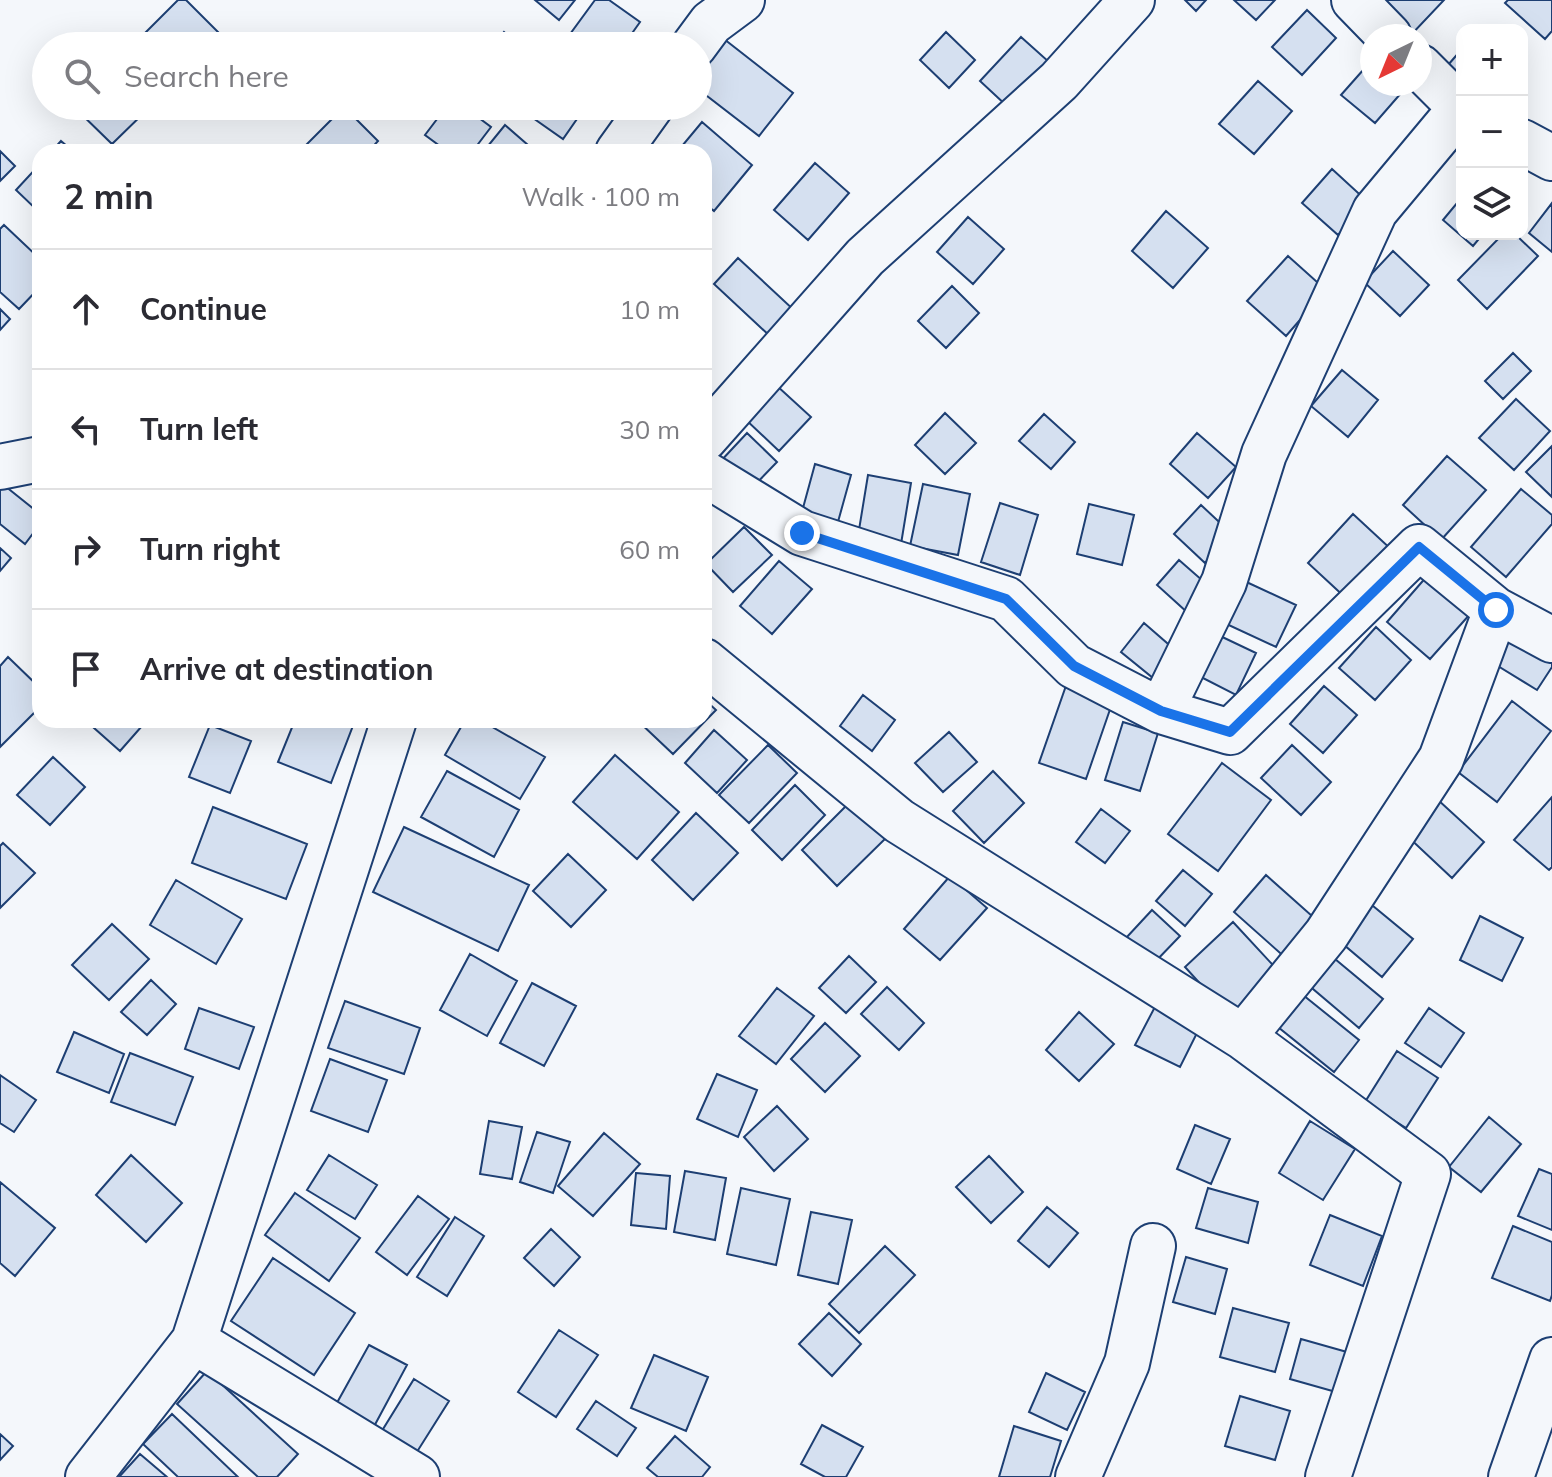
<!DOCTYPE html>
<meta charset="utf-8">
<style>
:root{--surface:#fff;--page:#f7f7f7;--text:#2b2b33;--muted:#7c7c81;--line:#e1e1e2}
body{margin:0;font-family:Mulish,sans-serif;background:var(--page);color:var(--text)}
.controls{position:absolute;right:24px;top:24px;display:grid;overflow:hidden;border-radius:16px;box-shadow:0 8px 32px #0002}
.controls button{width:72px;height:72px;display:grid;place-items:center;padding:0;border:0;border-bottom:2px solid var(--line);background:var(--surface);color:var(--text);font:40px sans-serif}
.compass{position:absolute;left:1360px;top:24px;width:72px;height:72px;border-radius:50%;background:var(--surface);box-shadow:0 8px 32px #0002;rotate:223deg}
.stop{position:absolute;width:24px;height:24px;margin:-18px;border:6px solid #1a73e8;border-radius:50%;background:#fff}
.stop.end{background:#1a73e8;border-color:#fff;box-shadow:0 2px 8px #0008}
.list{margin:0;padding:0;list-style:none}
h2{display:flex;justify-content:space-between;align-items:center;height:104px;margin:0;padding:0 32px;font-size:34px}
h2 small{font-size:26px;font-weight:400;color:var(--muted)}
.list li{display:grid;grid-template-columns:52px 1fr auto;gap:24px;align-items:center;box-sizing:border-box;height:120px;padding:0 32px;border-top:2px solid var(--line)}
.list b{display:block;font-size:30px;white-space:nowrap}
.list em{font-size:26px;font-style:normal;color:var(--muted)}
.icon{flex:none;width:44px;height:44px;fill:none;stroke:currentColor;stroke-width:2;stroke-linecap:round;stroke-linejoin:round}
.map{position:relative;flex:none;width:1552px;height:1477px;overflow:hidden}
.search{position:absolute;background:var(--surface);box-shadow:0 8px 32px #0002;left:32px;top:32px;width:680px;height:88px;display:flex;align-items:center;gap:20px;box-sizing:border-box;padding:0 28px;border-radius:44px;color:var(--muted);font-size:30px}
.panel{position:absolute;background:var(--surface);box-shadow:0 8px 32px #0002;left:32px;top:144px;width:680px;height:584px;border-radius:24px}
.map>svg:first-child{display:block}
.building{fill:#d5e0f0;stroke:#1d3f73;stroke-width:2}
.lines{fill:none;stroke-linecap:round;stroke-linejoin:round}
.minor-casing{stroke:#1d3f73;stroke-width:48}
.minor{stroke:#f4f7fb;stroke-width:44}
.route{stroke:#1a73e8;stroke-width:10}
</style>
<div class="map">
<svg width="1552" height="1477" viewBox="0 0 1552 1477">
<rect width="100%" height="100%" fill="#f4f7fb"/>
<path class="building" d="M 178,0 L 186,0 L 224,38 L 217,46 L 132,46 Z
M 535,0 L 575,0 L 559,20 Z
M 595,0 L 609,0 L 640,22 L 623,46 L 573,46 L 565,41 Z
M 1185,0 L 1206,0 L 1196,11 Z
M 1234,0 L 1275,0 L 1256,20 Z
M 1387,0 L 1444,0 L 1410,36 L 1404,36 L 1377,11 Z
M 1508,0 L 1552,0 L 1552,31 L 1545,39 L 1505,3 Z
M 1307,10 L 1336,38 L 1302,75 L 1272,47 Z
M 504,32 L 521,46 L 493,46 Z
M 946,32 L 975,60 L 949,88 L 920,60 Z
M 1021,37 L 1049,62 L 1008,107 L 980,81 Z
M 724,39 L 793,93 L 759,136 L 698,89 L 698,71 Z
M 1462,49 L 1462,77 L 1448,65 Z
M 1372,60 L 1372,84 L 1409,84 L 1375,123 L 1341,95 Z
M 1258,81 L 1292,111 L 1254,154 L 1219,124 Z
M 73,106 L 149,106 L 150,107 L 112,144 Z
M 447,106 L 463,106 L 491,127 L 472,152 L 448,152 L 425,135 Z
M 526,106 L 586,106 L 563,139 L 523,111 Z
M 344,107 L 378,141 L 368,152 L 314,152 L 307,144 Z
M 702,122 L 752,165 L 714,211 L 704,203 L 704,152 L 677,152 Z
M 505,125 L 536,152 L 483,152 Z
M 61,141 L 74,152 L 51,152 Z
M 0,151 L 15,166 L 0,181 Z
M 815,163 L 849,193 L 808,240 L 774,210 Z
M 40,164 L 40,213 L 16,190 Z
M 1332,169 L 1368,202 L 1338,235 L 1302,203 Z
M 1462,197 L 1462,234 L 1483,234 L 1473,246 L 1443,220 Z
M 1552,203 L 1552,252 L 1529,233 Z
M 1166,211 L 1208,248 L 1173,288 L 1132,251 Z
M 968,217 L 1004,249 L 973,284 L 937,252 Z
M 4,225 L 40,259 L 40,287 L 19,309 L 0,292 L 0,229 Z
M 1503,234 L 1515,234 L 1538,256 L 1487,309 L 1458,280 Z
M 1393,251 L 1429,285 L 1400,316 L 1364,282 Z
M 1288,256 L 1326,290 L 1286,336 L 1247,301 Z
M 738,258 L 796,312 L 772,338 L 714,284 Z
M 952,286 L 979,313 L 946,348 L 918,321 Z
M 0,309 L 10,319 L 0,330 Z
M 1513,353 L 1531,371 L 1503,399 L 1485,381 Z
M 1342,370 L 1378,400 L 1348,437 L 1311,406 Z
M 776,385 L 811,417 L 779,451 L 744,418 Z
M 1516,399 L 1550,431 L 1514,470 L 1479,438 Z
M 945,413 L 976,443 L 945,474 L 915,445 Z
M 1044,414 L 1075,442 L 1051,469 L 1019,441 Z
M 747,433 L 777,462 L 748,492 L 718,464 Z
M 1197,433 L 1236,467 L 1208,498 L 1170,464 Z
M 1552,446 L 1552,497 L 1526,472 Z
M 1447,456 L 1486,490 L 1441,540 L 1403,505 Z
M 815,464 L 851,475 L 836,529 L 800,519 Z
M 868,475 L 911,483 L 901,544 L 858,536 Z
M 0,482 L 40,514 L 40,524 L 25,544 L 0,524 Z
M 923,484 L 970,494 L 958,555 L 910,546 Z
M 1521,489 L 1552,515 L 1552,524 L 1506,577 L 1471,547 Z
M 1000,503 L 1038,515 L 1020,575 L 981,562 Z
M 1089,504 L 1134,515 L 1122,565 L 1077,554 Z
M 1201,505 L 1232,534 L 1205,563 L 1174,534 Z
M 1353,514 L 1393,551 L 1348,600 L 1308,563 Z
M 744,527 L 772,555 L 733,592 L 706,564 Z
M 0,548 L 11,558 L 0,571 Z
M 1179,560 L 1211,588 L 1188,613 L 1157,585 Z
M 779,561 L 812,589 L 772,634 L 740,606 Z
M 1428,575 L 1471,613 L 1430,659 L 1387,622 Z
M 1240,579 L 1296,605 L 1276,647 L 1220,621 Z
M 1144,623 L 1175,650 L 1153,678 L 1121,652 Z
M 1516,625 L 1552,647 L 1552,667 L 1537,690 L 1493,663 Z
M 1376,627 L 1411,660 L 1375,700 L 1339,668 Z
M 1216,634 L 1256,653 L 1236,695 L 1197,675 Z
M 8,657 L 40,688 L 40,707 L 0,747 L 0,666 Z
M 1068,680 L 1115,695 L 1086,779 L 1039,763 Z
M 1324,686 L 1357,715 L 1323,753 L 1290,724 Z
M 863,695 L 895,720 L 872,751 L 840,726 Z
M 704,699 L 716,710 L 673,754 L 637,720 L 704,720 Z
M 1512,701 L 1551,731 L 1497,802 L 1458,772 Z
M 85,720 L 136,720 L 142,726 L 120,751 Z
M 295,720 L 347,720 L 354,723 L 331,783 L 278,762 Z
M 465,720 L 480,720 L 545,757 L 520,799 L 445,755 Z
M 1123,722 L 1158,733 L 1140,791 L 1105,780 Z
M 210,725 L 251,741 L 230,793 L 189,777 Z
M 714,730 L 747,760 L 717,793 L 685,763 Z
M 949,732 L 977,762 L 943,792 L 915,763 Z
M 768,745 L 797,773 L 749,823 L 719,795 Z
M 1292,745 L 1331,782 L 1301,815 L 1261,778 Z
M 615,755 L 679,812 L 637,859 L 573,802 Z
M 53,757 L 85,787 L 50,825 L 17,795 Z
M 1222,763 L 1271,800 L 1218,871 L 1168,834 Z
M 447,771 L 519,810 L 494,857 L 421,817 Z
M 993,771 L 1024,803 L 984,843 L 953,811 Z
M 795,785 L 825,815 L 782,860 L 752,830 Z
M 1552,797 L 1552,867 L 1549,870 L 1514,840 Z
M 853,799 L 888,836 L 837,886 L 802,850 Z
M 1437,799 L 1484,842 L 1452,878 L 1405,834 Z
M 213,807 L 307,844 L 286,899 L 192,863 Z
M 1101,809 L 1130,831 L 1105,863 L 1076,842 Z
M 696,813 L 738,853 L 693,900 L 652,860 Z
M 404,827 L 529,885 L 498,951 L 373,892 Z
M 3,843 L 35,873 L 0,908 L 0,846 Z
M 568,854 L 606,890 L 571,927 L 533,891 Z
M 1183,870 L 1212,894 L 1185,926 L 1156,901 Z
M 1266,875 L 1321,924 L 1288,960 L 1234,912 Z
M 950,876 L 987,908 L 940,960 L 904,929 Z
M 176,880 L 242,919 L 216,964 L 150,925 Z
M 1367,901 L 1413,939 L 1382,977 L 1337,939 Z
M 1152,910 L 1180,936 L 1153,964 L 1126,938 Z
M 1480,916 L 1523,938 L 1502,981 L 1460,960 Z
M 1233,922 L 1283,976 L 1234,1021 L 1185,967 Z
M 112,924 L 149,959 L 109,1000 L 72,965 Z
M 470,954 L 517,981 L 487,1036 L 440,1010 Z
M 1329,954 L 1383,999 L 1359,1028 L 1306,983 Z
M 849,956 L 876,982 L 846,1013 L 819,988 Z
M 151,980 L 176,1004 L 147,1035 L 121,1012 Z
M 532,983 L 576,1006 L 544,1066 L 500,1043 Z
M 887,987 L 924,1023 L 899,1050 L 861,1014 Z
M 777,988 L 814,1016 L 776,1064 L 739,1036 Z
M 1303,995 L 1359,1040 L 1334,1072 L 1278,1027 Z
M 345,1001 L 420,1028 L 404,1074 L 328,1048 Z
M 1157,1003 L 1201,1025 L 1180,1067 L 1135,1045 Z
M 199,1008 L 254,1027 L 239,1069 L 185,1049 Z
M 1429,1008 L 1464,1033 L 1441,1067 L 1405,1043 Z
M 1079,1012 L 1114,1044 L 1079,1081 L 1046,1050 Z
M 825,1023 L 860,1056 L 825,1092 L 791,1059 Z
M 74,1032 L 124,1054 L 109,1093 L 57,1072 Z
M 1397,1051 L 1438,1078 L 1406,1128 L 1365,1102 Z
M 130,1053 L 193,1077 L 175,1125 L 111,1102 Z
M 330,1059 L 387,1080 L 368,1132 L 311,1111 Z
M 717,1074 L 757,1090 L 738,1137 L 697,1119 Z
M 0,1075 L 36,1100 L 14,1132 L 0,1123 Z
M 777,1106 L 808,1139 L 774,1171 L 744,1137 Z
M 1489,1117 L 1521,1144 L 1481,1192 L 1449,1167 Z
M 489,1121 L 522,1127 L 512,1179 L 480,1174 Z
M 1310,1121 L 1355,1149 L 1323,1200 L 1279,1173 Z
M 1195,1125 L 1230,1139 L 1211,1184 L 1177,1169 Z
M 537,1132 L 570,1142 L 553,1193 L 520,1182 Z
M 604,1133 L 640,1164 L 593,1216 L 558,1186 Z
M 131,1155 L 182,1203 L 146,1242 L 96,1195 Z
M 329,1155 L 377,1185 L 355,1219 L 307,1190 Z
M 989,1156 L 1023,1192 L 991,1223 L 956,1187 Z
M 1539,1169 L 1552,1174 L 1552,1230 L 1518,1216 Z
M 685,1171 L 726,1178 L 715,1240 L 674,1232 Z
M 636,1173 L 670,1176 L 666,1229 L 631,1225 Z
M 0,1182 L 55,1228 L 15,1276 L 0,1263 Z
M 741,1188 L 790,1199 L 776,1265 L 727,1254 Z
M 1208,1188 L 1258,1202 L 1248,1243 L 1196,1228 Z
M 295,1193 L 360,1238 L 329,1281 L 265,1235 Z
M 418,1196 L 449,1219 L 407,1275 L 376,1252 Z
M 1047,1207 L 1078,1233 L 1049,1267 L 1018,1241 Z
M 811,1212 L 852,1220 L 838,1284 L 798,1275 Z
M 1330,1215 L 1382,1236 L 1363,1286 L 1310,1265 Z
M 455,1217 L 484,1236 L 447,1296 L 417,1277 Z
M 1513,1226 L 1552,1242 L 1552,1295 L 1550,1301 L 1492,1278 Z
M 551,1229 L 580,1257 L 554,1286 L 524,1258 Z
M 885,1246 L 915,1275 L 859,1333 L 829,1304 Z
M 1186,1257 L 1227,1269 L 1215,1314 L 1173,1302 Z
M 273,1258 L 355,1313 L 314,1375 L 231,1321 Z
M 1233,1308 L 1289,1323 L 1275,1372 L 1220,1357 Z
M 829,1313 L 861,1344 L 832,1376 L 799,1344 Z
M 559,1330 L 598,1355 L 556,1417 L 518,1392 Z
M 1301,1339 L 1354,1354 L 1343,1394 L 1290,1379 Z
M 369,1345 L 407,1365 L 371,1432 L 333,1410 Z
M 654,1355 L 708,1377 L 686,1431 L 631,1408 Z
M 207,1371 L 298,1454 L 277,1477 L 258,1477 L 177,1404 Z
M 1046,1373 L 1085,1392 L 1067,1430 L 1029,1412 Z
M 414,1379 L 449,1401 L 415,1455 L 380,1434 Z
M 1240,1396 L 1290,1411 L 1275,1460 L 1225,1446 Z
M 596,1401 L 636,1428 L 617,1456 L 577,1429 Z
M 172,1414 L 238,1477 L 178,1477 L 143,1444 Z
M 822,1425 L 863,1447 L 846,1477 L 825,1477 L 801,1464 Z
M 1014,1426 L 1061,1441 L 1050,1477 L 999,1477 Z
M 0,1434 L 13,1446 L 0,1460 Z
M 675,1436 L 710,1467 L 702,1477 L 658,1477 L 647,1468 Z
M 140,1454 L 167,1477 L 119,1477 Z"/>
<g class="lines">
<g class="minor-casing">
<path id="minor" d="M 1354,0 L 1389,36
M 694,46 L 711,23 L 742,0
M 1420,67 L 1462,109
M 1522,142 L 1552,158
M 618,152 L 651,106
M 704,439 L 865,257 L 1059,81 L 1132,0
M 0,467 L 40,459
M 704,473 L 802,533 L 1006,599 L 1074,666 L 1161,711 L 1230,732 L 1419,547 L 1496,610 L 1552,640
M 704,661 L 899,821 L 1243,1037 L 1326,935 L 1441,759 L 1496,610
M 1161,711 L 1224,582 L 1264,454 L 1375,211 L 1461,108
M 1243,1037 L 1428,1174 L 1328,1477
M 194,1341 L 417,1477
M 88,1477 L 194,1341 L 394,720
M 1078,1477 L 1127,1363 L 1153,1246
M 1511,1477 L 1552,1360"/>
</g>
<use href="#minor" class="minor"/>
</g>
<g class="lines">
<path class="route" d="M 802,533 L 1006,599 L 1074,666 L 1161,711 L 1230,732 L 1419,547 L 1496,610"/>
</g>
</svg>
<div class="controls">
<button>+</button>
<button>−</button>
<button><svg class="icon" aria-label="layers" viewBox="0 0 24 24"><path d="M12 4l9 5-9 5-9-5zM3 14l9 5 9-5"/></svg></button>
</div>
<svg class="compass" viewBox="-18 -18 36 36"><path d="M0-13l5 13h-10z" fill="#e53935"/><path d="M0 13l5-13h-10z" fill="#7c7c81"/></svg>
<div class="stop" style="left:1496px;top:610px"></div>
<div class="stop end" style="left:802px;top:533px"></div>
<div class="search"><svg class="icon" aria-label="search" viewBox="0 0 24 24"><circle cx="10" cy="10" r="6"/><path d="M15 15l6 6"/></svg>Search here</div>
<section class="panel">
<h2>2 min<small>Walk · 100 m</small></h2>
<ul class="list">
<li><svg class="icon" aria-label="ahead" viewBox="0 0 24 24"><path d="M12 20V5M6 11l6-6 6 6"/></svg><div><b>Continue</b></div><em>10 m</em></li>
<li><svg class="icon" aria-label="left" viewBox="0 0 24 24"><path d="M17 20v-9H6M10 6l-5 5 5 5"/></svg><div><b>Turn left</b></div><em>30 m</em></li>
<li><svg class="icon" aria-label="right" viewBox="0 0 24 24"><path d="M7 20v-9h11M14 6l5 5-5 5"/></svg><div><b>Turn right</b></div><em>60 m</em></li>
<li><svg class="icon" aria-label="arrive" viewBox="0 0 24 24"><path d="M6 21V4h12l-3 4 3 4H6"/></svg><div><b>Arrive at destination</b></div></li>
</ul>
</section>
</div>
